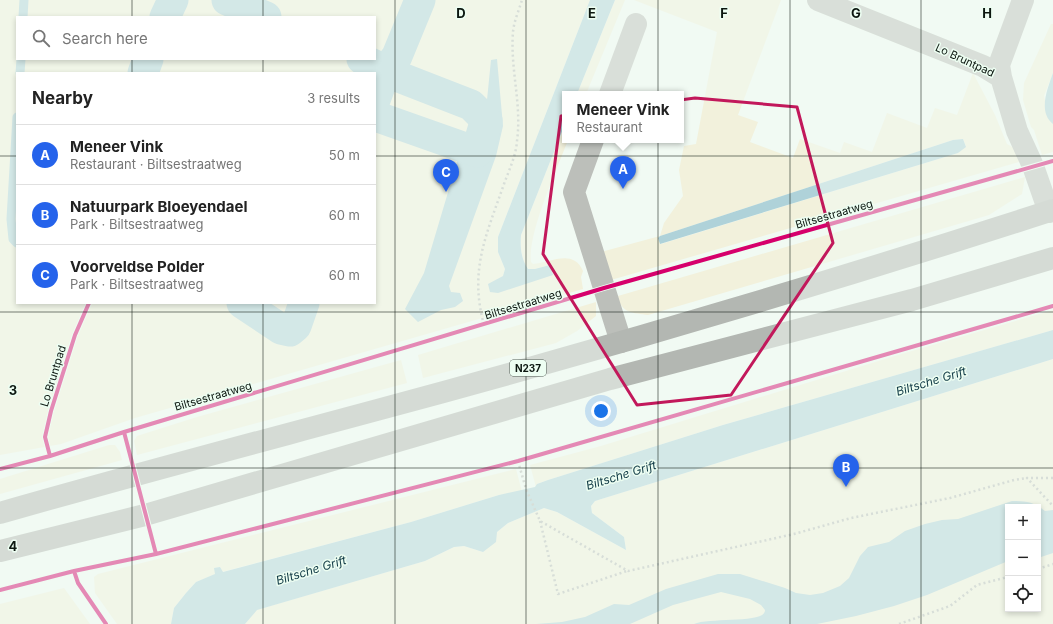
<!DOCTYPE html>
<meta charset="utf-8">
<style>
:root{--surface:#fff;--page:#f2f2f2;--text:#222;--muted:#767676;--line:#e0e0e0;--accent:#2563eb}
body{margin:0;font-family:Inter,sans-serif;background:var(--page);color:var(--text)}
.controls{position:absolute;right:12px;bottom:12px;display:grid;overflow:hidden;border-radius:0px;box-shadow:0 2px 6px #0003}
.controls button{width:36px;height:36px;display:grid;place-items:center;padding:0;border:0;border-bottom:1px solid var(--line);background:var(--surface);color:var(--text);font:20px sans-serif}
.you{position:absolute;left:601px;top:411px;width:14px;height:14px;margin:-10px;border:3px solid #fff;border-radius:50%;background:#1a73e8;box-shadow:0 0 0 6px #1a73e833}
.badge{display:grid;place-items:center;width:26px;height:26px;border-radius:50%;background:var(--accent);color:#fff;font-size:13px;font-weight:700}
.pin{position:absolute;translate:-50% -33px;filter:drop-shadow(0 1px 2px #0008)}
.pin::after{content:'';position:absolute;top:21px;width:14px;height:12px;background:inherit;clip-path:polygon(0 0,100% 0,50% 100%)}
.popup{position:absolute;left:562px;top:91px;width:122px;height:52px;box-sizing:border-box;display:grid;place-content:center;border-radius:0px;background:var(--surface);filter:drop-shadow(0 1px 3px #0005);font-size:13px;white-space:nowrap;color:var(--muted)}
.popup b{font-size:15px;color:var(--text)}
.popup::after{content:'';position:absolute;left:50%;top:100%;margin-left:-8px;border:8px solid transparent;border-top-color:var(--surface)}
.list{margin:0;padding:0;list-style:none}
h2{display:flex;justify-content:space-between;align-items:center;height:52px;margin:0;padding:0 16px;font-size:17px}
h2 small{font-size:13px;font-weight:400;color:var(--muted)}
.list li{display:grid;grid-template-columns:26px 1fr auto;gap:12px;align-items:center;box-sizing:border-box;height:60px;padding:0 16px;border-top:1px solid var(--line)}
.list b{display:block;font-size:15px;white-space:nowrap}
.list p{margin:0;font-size:13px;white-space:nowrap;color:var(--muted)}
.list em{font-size:13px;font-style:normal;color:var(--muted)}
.icon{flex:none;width:22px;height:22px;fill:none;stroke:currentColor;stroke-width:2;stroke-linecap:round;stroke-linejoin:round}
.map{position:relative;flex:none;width:1053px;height:624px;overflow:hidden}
.search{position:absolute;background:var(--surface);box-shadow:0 2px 6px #0003;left:16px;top:16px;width:360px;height:44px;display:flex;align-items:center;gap:10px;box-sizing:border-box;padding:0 14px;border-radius:0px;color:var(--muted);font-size:15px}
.panel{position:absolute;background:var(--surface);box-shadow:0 2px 6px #0003;left:16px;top:72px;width:360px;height:232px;border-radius:0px}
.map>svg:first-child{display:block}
.green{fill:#f2f1dc;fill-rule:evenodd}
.water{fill:#afd2d9}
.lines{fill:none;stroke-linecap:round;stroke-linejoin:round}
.stream{stroke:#afd2d9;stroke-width:9}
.canal{stroke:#afd2d9;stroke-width:31}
.path{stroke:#b8bcb8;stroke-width:2.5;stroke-dasharray:2 3;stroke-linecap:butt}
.minor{stroke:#bcbfba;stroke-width:22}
.major{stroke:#b3b7b2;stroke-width:22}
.cycleway-casing{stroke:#edfef2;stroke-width:6}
.cycleway{stroke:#d6006c;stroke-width:4}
.marked{fill:none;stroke:#c2185b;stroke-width:3;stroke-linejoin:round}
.grid{fill:none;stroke:#0c1710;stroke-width:1;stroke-opacity:0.55}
.labels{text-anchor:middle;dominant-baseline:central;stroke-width:3;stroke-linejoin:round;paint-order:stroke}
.shield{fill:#edfef2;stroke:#505c54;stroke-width:1}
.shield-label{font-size:10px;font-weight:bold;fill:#0c1710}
.street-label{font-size:11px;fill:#0c1710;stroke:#edfef2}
.water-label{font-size:12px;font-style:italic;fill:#113b46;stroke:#edfef2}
.grid-label{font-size:13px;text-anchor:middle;font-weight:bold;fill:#0c1710;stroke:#edfef2;stroke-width:3;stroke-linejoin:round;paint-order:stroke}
</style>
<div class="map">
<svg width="1053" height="624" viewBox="0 0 1053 624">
<rect width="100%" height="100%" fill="#f1faf3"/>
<path class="green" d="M 0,0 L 590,0 L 498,237 L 498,252 L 505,269 L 503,276 L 488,285 L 550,265 L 535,269 L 528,269 C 521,259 520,247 521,235 L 565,124 L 565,140 L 568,140 C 557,169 527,235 531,262 L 533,264 C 550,263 573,248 583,271 L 581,277 L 583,289 L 135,418 L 61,444 L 0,455 ZM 17,17 L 375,17 L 375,59 L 17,59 ZM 17,73 L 375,73 L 375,303 L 17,303 Z
M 615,0 L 625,0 L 586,94 L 577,94 Z
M 634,0 L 781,0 L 738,115 L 758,122 L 750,142 L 793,158 L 800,139 L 840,153 L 844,142 L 872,152 L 887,113 L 927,128 L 935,108 L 957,115 L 973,73 L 995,115 L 1007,144 L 1016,149 L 1022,161 L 611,280 L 601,252 L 660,236 L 664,223 L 683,196 L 679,170 L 684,146 L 696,144 L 717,32 ZM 963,139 L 966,146 L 958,153 L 661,244 L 658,238 L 660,236 L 953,140 Z
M 1051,24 L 1053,24 L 1053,73 L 1044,96 L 1049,117 L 1053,124 L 1053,152 L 1042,155 L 1034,130 L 1031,127 L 1023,100 L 1024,83 Z
M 1025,177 L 1022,194 L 989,215 L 648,315 C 634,313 620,313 618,296 Z
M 596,302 L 596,316 L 577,331 L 556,343 L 423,378 L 418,355 Z
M 1053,310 L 1053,330 L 723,425 L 548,480 L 537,484 L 536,487 L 530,465 L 601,446 L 898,355 Z
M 1053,359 L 1053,624 L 245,624 L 256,610 L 425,561 L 454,547 L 464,546 L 483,552 L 497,532 L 508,523 L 544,508 L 557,512 L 626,550 L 624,537 L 592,513 L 591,506 L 595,501 ZM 1008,507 L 1038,507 L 1038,609 L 1008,609 Z
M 401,360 L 407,383 L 137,455 L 134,441 L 137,436 L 197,417 Z
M 109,445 L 115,445 L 120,452 L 122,460 L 0,494 L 0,479 Z
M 516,469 L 522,492 L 499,495 L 411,522 L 222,572 L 220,567 L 215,568 L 216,574 L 196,582 L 186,593 L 174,608 L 171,624 L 117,624 L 95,593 L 94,577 L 98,574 Z
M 64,588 L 90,624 L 0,624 L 0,604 Z"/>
<path class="water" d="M 590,0 L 615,0 L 577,94 L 565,94 L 565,124 L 521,235 C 520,247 521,259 528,269 L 535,269 L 550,265 L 553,275 L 498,293 L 490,292 L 488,284 L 503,276 L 505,269 L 498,252 L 498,237 Z
M 497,59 L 503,126 L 496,156 L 449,286 L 451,292 L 460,293 L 463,301 L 455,307 L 441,310 L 418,322 L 405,309 L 424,273 L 474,105 L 484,105 L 487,100 L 491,60 Z
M 1053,73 L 1053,124 C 1038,112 1047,90 1053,73 Z
M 963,139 L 966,147 L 958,153 L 660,244 L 658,238 L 660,236 L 953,140 Z
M 1053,330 L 1053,359 L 595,501 L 591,506 L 592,513 L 624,537 L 626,550 L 557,512 L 544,508 L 508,523 L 497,532 L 496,542 L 483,552 L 464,546 L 454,547 L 425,561 L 257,610 L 245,624 L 171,624 L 174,608 L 186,593 L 196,582 L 215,574 L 214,568 L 220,567 L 223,572 L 411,522 L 499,495 L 535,487 L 537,484 L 548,480 L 723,425 Z
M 1012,501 C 1026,501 1034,502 1045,511 L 1053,510 L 1053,553 L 1038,558 L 1038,507 L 1008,507 L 1008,561 L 927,595 L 894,606 L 856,616 L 817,624 L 694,624 C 710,617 766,624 765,610 L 761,605 L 750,599 L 721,592 L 673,605 L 630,624 L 536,624 L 562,622 L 585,617 L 614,604 L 629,605 L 666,589 L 718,574 L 740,574 L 785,588 L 796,593 L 810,595 L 823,593 L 840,586 L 849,578 L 860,556 L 868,547 L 889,542 L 905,531 L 925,524 L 942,520 L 958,519 Z"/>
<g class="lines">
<path class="stream" d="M 23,17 L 24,0
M 20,73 L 21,59
M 17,117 L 11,219 L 13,239 L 17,243"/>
<path class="canal" d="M 227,0 L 266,17
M 165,17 L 173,0
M 362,59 L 399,77 L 471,105 L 487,121 L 481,142
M 143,73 L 148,59
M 375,100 L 386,70 L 397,56 L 420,0
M 375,116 L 477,152
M 242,303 L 281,329 L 290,331 L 296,326 L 304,303"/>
<path class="path" d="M 484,325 C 469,270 486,236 504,184 C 509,170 516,156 517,141 C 522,104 510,69 513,32 C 514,21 519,10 522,0
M 518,461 L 526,489 L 540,521 L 628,571 L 794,534 L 851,518 L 950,498 L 1014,480 L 1027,478
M 1053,478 L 1027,478 L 1053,506
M 540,521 L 558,594 L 627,571
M 1038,569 L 1053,564
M 899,624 L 950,606 L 977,585 L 1008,577"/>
<path class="minor" d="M 818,0 L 983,66 L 1001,77 L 1017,131 L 1033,166 L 1049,212
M 1001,77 L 999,65 L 1023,0
M 610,94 L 636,24
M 593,140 L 574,192 L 621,342"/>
<path class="major" d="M 0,513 C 125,477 251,444 377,410 C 604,349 830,282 1053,210
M 0,551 L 145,515 L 610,379 L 912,300 L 1053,258"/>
<g class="cycleway-casing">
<path id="cycleway" d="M 124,432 L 156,554
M 50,456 L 45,437 L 51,411 L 75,335 L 89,303
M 0,469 L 50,456 L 124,432 L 604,288 L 1053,161
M 74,571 L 78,583 L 106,624
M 0,590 L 74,571 L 156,554 L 518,461 L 1053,306"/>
</g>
<use href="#cycleway" class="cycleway"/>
</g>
<path d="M0 0H1053V624H0ZM 695,98 L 797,107 L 833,243 L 731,395 L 637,405 L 543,254 L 561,116 Z" fill="#f1faf3" fill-opacity=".55" fill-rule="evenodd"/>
<path class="marked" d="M 695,98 L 797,107 L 833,243 L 731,395 L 637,405 L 543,254 L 561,116 Z"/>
<path class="grid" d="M 132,0 L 132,17M 263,0 L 263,17M 395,0 L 395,624M 526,0 L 526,624M 658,0 L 658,624M 790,0 L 790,624M 921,0 L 921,624M 132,59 L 132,73M 263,59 L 263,73M 0,156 L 17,156M 375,156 L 1053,156M 132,303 L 132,624M 263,303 L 263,624M 0,312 L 1053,312M 0,468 L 1053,468"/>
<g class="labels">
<rect class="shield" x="510" y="360" width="36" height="16" rx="3"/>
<g class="shield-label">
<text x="528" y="368">N237</text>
</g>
<g class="street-label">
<text transform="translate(965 60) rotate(25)">Lo Bruntpad</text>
<text transform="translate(834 214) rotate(-16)">Biltsestraatweg</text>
<text transform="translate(523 304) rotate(-17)">Biltsestraatweg</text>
<text transform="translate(53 376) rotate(-73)">Lo Bruntpad</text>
<text transform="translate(213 396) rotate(-16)">Biltsestraatweg</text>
</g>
<g class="water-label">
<text transform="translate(931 381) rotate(-17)">Biltsche Grift</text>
<text transform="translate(621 475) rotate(-17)">Biltsche Grift</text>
<text transform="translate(311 570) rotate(-17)">Biltsche Grift</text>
</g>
</g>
<g class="grid-label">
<text x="461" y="18">D</text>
<text x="592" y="18">E</text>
<text x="724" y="18">F</text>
<text x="856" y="18">G</text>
<text x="987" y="18">H</text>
<text x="13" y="395">3</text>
<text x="13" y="551">4</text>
</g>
</svg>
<div class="controls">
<button>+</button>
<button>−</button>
<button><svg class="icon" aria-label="locate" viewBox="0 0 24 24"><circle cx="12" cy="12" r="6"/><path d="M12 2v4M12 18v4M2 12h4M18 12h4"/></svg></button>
</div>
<div class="you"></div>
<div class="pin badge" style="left:623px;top:189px">A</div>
<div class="popup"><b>Meneer Vink</b>Restaurant</div>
<div class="pin badge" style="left:846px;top:487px">B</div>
<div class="pin badge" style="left:446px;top:192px">C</div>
<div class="search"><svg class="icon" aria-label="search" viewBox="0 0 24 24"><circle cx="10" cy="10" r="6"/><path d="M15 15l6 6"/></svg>Search here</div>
<section class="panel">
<h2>Nearby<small>3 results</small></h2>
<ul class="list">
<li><span class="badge">A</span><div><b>Meneer Vink</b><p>Restaurant · Biltsestraatweg</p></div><em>50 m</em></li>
<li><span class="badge">B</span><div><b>Natuurpark Bloeyendael</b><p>Park · Biltsestraatweg</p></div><em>60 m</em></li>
<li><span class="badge">C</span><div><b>Voorveldse Polder</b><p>Park · Biltsestraatweg</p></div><em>60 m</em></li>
</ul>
</section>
</div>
